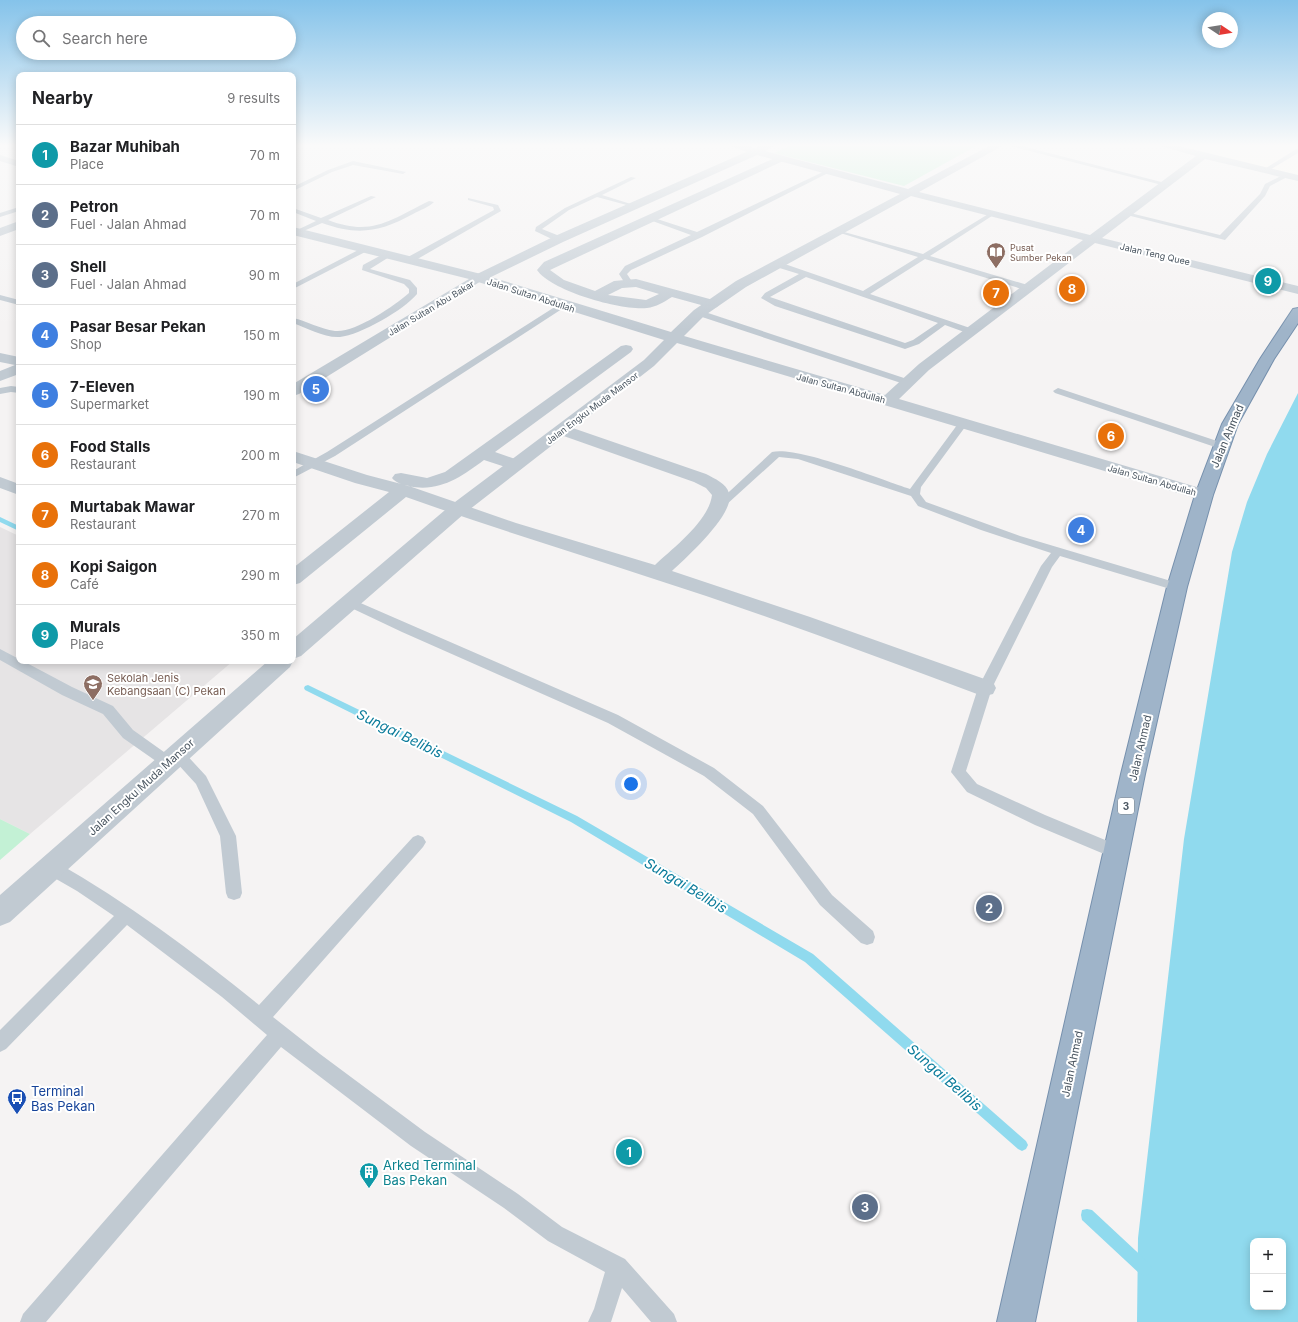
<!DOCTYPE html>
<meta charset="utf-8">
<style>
:root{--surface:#fff;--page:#f6f6f6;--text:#202124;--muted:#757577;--line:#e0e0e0;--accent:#1a73e8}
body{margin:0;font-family:Inter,sans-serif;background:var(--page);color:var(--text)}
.controls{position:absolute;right:12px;bottom:12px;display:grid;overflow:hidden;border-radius:8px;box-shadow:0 2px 10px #0003}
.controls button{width:36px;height:36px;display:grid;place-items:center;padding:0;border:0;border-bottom:1px solid var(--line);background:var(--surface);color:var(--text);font:20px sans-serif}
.compass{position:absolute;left:1202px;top:12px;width:36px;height:36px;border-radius:50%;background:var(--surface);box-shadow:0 2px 10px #0003;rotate:102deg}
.you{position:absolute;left:631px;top:784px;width:14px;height:14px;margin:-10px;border:3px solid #fff;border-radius:50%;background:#1a73e8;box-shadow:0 0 0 6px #1a73e833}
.badge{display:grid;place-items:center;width:26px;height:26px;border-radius:50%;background:var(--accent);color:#fff;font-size:13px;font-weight:700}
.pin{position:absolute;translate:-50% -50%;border:2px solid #fff;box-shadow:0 1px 4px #0006}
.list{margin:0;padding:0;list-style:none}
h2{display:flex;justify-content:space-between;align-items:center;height:52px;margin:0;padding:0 16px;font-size:17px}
h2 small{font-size:13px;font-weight:400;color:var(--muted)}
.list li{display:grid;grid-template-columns:26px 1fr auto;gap:12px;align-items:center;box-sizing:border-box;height:60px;padding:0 16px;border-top:1px solid var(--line)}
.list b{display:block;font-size:15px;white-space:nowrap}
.list p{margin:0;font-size:13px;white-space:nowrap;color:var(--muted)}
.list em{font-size:13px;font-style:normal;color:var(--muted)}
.icon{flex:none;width:22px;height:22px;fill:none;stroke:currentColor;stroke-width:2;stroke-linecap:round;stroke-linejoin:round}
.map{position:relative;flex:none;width:1298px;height:1322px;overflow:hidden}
.search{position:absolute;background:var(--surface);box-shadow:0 2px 10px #0003;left:16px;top:16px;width:280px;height:44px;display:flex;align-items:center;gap:10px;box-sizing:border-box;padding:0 14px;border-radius:22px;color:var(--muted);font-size:15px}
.panel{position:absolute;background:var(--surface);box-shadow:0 2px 10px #0003;left:16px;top:72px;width:280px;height:592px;border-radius:8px}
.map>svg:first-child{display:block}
.commercial{fill:#fdf9ef}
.education{fill:#e6e4e5}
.green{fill:#c3f1d5}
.water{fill:#90daee;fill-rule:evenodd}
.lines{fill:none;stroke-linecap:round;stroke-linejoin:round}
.stream{fill:#90daee;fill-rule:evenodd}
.trunk-casing{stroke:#7690ad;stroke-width:2}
.service{fill:#c1cad2;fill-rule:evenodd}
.minor{fill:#c1cad2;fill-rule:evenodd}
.tertiary{fill:#c1cad2;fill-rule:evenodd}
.trunk{fill:#9fb4c9;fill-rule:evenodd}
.labels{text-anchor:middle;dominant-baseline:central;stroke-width:4;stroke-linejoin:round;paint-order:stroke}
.far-education-label{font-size:9px;fill:#785e54;stroke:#fff;text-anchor:start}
.far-street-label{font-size:9px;fill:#4a5661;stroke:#fff}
.shield{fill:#fff;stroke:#808990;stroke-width:1}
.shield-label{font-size:10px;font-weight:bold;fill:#4a5661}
.street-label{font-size:11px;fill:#4a5661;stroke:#fff}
.education-label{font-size:11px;fill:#785e54;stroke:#fff;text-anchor:start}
.near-transit-label{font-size:13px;fill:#164399;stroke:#fff;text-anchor:start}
.near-culture-label{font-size:13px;fill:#0d838f;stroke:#fff;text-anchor:start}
.near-water-label{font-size:14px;font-style:italic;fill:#0c7c9b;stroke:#fff}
</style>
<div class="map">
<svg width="1298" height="1322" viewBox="0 0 1298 1322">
<rect width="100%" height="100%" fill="#f5f3f3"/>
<path class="commercial" d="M 1192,145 L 1298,145 L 1298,175 L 1186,149 Z"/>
<path class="education" d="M 0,527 L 19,536 L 19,661 L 233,661 L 30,834 L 0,819 Z"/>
<path class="green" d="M 792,145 L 978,145 L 904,186 L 774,153 Z
M 0,819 L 30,834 L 0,860 Z"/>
<path class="water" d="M 1298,393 L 1298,1322 L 1137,1322 L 1138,1238 L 1184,839 L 1232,552 L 1247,502 L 1267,454 ZM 1253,1241 L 1283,1241 L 1283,1307 L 1253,1307 Z"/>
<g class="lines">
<path class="stream" d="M 0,517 L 19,526 L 19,531 L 0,522 Z
M 308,685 L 577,816 L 813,954 L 1026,1141 L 1028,1145 L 1026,1149 L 1022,1151 L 1018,1149 L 805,962 L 571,822 L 305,690 L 304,688 L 305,686 Z
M 1087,1209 L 1092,1210 L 1150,1264 L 1152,1269 L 1150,1274 L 1145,1276 L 1140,1274 L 1082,1220 L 1081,1215 L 1082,1210 Z"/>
<g class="trunk-casing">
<path id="trunk" d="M 1298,308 L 1298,323 L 1274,359 L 1238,424 L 1213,495 L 1187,587 L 1145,774 L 1035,1322 L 997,1322 L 1121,774 L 1167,587 L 1195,495 L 1222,424 L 1260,359 L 1293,309 Z"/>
</g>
<path class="service" d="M 1006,145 L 1018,145 L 1169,184 L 1166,186 Z
M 1298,148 L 1298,153 L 1268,171 L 1263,170 Z
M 353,161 L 406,172 L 403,174 L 353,165 L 332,172 L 293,191 L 293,187 L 328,170 Z
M 825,171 L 830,172 L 702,237 L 631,270 L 627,274 L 633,283 L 632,285 L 626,285 L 619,274 L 625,266 L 691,235 L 647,219 L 647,217 L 651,217 L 697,232 Z
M 1287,173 L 1289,174 L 1289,176 L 1270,186 L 1265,196 L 1225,240 L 1123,214 L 1126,212 L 1220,235 L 1260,194 L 1265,184 Z
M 631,177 L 636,178 L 602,195 L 634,205 L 634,207 L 597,197 L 569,210 L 542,229 L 562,237 L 562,241 L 556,241 L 535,231 L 536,227 L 565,208 Z
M 371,196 L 376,197 L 328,220 C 372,237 390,220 429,201 L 434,202 C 429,207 420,210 413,214 C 380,232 358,236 322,223 L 299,233 L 293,232 L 316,221 L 293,212 L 293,208 L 321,218 Z
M 468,198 L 498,205 L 501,211 L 414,261 L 408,261 L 408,257 L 494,210 L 493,207 L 468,200 Z
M 19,207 L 19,211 L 0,217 L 0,213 Z
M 990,213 L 995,214 L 930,256 L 1031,286 L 1031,290 L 1025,290 L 925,259 L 870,294 L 973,329 L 973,333 L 967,333 L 945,325 L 919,344 L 905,349 L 775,306 L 761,298 L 765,293 L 799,274 L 773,266 L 773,262 L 779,262 L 863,291 L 918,257 L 837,232 L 837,230 L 923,254 ZM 806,277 L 938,323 L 913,340 L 905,343 L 770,297 Z
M 364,247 L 371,249 L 293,289 L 293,284 Z
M 387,252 L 394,254 L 370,269 L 410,280 L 417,288 L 417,294 C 404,310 360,335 340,337 C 324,338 307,328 293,323 L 293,318 C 307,321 320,329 335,331 C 355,333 394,306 409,293 L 409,289 L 404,284 L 362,270 L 363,265 Z
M 0,295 L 19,300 L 19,305 L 0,300 Z
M 561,303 L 568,305 L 335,456 L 293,478 L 293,471 L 327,452 Z
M 696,311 L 702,311 L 910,380 L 912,382 L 907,385 L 904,384 L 696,315 Z
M 11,386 L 19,387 L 19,393 L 11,392 L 0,394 L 0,388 Z
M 1058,388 L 1226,444 L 1227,446 L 1226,448 L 1218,448 L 1055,393 L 1053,391 Z
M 963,420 L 968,423 L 921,487 L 920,494 L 926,502 L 1020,536 L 1181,584 L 1183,587 L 1177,591 L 1060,556 L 1052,567 L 992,688 L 966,771 L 977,784 L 1045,815 L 1122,847 L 1124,852 L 1122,857 L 1116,859 L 1035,825 L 967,792 L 951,772 L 978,688 L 1041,566 L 1051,553 L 981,530 L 918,506 L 911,496 L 798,459 L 779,457 L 726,505 L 718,505 L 717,503 L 772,452 C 798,446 882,480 910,489 L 960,421 Z
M 349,598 L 618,715 L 714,768 L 763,806 L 832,895 L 873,931 L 875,937 L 873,943 L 867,945 L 861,943 L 820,905 L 753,814 L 704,776 L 608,723 L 402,632 L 345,605 L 343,602 L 345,599 Z
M 0,649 L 19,659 L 19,661 L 23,661 L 72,687 L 113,706 L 133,730 L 171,757 L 170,754 L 172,750 L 177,748 L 182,750 L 206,776 L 236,836 L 242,893 L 240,898 L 234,900 L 228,898 L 226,893 L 220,836 L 196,784 L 175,761 L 173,766 L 168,768 L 163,766 L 123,738 L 103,714 L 62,695 L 0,660 Z
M 418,835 L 423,837 L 426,842 L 423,847 L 273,1017 L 320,1054 L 425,1132 L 518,1194 L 562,1227 L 625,1259 L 674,1314 L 677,1322 L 651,1322 L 622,1288 L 611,1322 L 588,1322 L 594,1309 L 605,1272 L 548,1241 L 504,1208 L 411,1146 L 281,1047 L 46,1322 L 20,1322 L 23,1314 L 267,1035 L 222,997 L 127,925 L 6,1049 L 0,1052 L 0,1030 L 114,916 L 77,891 L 44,872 L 42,867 L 44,862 L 50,860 L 56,862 C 128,903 195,953 259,1005 L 413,837 Z"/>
<path class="minor" d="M 728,145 C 739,145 753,144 761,152 L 756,155 Z
M 0,155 L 19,161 L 19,167 L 0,161 Z
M 779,156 L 783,157 L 784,159 L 783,161 L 550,270 L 564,280 L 595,291 L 614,281 L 636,279 L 717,301 L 719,304 L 717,307 L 712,308 L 672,297 C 664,302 656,307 647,308 C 622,311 551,291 537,270 L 544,262 ZM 636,287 L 659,294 L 646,300 L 608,295 L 622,288 Z
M 19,221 L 19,229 L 0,236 L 0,228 Z
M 293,227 L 485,275 L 486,278 L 299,394 L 293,396 L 293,384 L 469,279 L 293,235 Z
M 626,345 L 631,346 L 633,349 L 631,352 L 495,452 L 521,461 L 524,465 L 521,469 L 515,470 L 484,460 C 461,477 439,493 408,486 C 402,484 396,483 392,478 L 395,474 L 401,473 L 427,478 L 445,472 L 621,346 Z
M 0,353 L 19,357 L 19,374 L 0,381 L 0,371 L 15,365 L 0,362 Z
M 564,425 L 706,474 C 715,479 726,483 729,493 C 736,513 686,558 672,571 L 810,617 L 993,682 L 996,688 L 993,694 L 985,696 L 977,694 C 869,654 761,613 651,578 C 569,551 487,526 406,497 L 300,583 L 293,585 L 293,568 L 389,492 L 355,483 L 293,462 L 293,451 L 367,475 L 409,486 L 516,523 L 655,565 C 673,548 709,521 712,495 L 706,488 L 694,482 L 558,434 L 556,430 L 558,426 Z
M 0,477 L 19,484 L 19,495 L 0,488 Z"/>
<path class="tertiary" d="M 762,145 L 774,146 L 765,151 L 908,189 L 991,145 L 1004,145 L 919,192 L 1090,235 L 1196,156 L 1156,145 L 1175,145 L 1298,175 L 1298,181 L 1205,159 L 1102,238 L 1298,286 L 1298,294 L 1095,243 L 929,370 L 899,399 L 1210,491 L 1213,495 L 1210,499 L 1204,500 L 1198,499 L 677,343 L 654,366 L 465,513 L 301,656 L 293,659 L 293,639 L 451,505 L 644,360 L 664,340 L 475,281 L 474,278 L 475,275 L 555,236 ZM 757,155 L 900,194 L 736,281 L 694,310 L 671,332 L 491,277 L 563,242 ZM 911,196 L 1083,240 L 919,364 L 885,395 L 684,336 L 704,316 L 746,287 Z
M 268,661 L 293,661 L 290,667 L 10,922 L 0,926 L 0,895 Z"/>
<use href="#trunk" class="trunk"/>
</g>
<linearGradient id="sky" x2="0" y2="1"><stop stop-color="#85c3ea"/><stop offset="0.44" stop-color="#fafafa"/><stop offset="1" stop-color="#fafafa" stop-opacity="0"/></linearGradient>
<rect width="1298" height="330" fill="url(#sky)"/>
<defs>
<g id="library-pin" transform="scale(1)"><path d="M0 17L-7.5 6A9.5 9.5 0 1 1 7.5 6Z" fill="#8d6e63" stroke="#fff"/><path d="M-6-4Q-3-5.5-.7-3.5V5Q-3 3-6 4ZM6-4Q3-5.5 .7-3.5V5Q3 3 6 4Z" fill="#fff"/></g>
<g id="school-pin" transform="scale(1)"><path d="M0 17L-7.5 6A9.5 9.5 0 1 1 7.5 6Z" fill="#8d6e63" stroke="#fff"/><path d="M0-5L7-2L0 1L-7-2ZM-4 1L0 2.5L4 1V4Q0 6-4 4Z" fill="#fff"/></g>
<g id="bus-pin" transform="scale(1)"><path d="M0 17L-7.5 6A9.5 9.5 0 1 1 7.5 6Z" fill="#1a4fb4" stroke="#fff"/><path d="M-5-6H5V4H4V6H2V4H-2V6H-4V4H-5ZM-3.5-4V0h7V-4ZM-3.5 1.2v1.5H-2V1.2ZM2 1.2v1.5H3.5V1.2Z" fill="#fff"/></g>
<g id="building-pin" transform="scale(1)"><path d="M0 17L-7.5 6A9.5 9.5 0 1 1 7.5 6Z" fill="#0f9aa8" stroke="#fff"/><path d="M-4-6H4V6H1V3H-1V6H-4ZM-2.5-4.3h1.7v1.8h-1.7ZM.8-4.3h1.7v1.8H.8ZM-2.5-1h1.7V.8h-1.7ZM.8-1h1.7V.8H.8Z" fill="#fff"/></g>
</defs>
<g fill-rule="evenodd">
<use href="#library-pin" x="996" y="252"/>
<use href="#school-pin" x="93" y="684"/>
<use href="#bus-pin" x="17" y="1098"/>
<use href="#building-pin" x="369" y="1172"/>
</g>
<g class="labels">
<g class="far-education-label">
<text x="1010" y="247">Pusat<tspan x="1010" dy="10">Sumber Pekan</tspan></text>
</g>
<g class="far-street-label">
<text transform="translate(1155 254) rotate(13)">Jalan Teng Quee</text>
<text transform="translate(531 295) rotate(18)">Jalan Sultan Abdullah</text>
<text transform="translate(431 308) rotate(-31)">Jalan Sultan Abu Bakar</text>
<text transform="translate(841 388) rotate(15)">Jalan Sultan Abdullah</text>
<text transform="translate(592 408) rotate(-37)">Jalan Engku Muda Mansor</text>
<text transform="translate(1152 480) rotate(16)">Jalan Sultan Abdullah</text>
</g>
<rect class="shield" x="1118" y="798" width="16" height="16" rx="3"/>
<g class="shield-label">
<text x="1126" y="806">3</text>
</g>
<g class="street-label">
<text transform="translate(1227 436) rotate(-67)">Jalan Ahmad</text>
<text transform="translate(1140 748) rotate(-77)">Jalan Ahmad</text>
<text transform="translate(141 787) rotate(-42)">Jalan Engku Muda Mansor</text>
<text transform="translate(1072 1064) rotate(-78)">Jalan Ahmad</text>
</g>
<g class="education-label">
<text x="107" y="678">Sekolah Jenis<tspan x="107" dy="13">Kebangsaan (C) Pekan</tspan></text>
</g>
<g class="near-transit-label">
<text x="31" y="1091">Terminal<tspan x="31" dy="15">Bas Pekan</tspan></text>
</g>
<g class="near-culture-label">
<text x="383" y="1165">Arked Terminal<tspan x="383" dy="15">Bas Pekan</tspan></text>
</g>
<g class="near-water-label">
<text transform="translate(400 733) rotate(26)">Sungai Belibis</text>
<text transform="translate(686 885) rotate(31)">Sungai Belibis</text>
<text transform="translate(945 1077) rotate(41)">Sungai Belibis</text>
</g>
</g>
</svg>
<div class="controls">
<button>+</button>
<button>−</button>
</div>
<svg class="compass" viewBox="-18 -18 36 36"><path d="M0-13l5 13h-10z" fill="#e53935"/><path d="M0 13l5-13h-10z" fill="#757577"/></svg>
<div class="you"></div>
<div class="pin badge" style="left:629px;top:1152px;background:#0f9aa8">1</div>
<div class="pin badge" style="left:989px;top:908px;background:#5c6f8a">2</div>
<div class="pin badge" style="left:865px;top:1207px;background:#5c6f8a">3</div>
<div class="pin badge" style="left:1081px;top:530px;background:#3f7fe0">4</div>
<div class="pin badge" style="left:316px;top:389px;background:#3f7fe0">5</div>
<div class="pin badge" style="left:1111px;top:436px;background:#e8710a">6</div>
<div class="pin badge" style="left:996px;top:293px;background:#e8710a">7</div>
<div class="pin badge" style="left:1072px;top:289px;background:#e8710a">8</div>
<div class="pin badge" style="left:1268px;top:281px;background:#0f9aa8">9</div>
<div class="search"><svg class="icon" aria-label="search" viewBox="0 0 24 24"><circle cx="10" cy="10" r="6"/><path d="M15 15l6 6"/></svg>Search here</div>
<section class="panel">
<h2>Nearby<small>9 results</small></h2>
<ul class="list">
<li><span class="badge" style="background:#0f9aa8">1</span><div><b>Bazar Muhibah</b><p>Place</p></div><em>70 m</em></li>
<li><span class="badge" style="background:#5c6f8a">2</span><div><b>Petron</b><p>Fuel · Jalan Ahmad</p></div><em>70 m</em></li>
<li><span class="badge" style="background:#5c6f8a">3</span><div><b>Shell</b><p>Fuel · Jalan Ahmad</p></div><em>90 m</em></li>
<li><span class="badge" style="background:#3f7fe0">4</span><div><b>Pasar Besar Pekan</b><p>Shop</p></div><em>150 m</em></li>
<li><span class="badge" style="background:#3f7fe0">5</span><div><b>7-Eleven</b><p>Supermarket</p></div><em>190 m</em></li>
<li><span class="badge" style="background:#e8710a">6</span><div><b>Food Stalls</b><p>Restaurant</p></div><em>200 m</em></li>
<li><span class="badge" style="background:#e8710a">7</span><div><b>Murtabak Mawar</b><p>Restaurant</p></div><em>270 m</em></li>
<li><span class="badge" style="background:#e8710a">8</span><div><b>Kopi Saigon</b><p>Café</p></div><em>290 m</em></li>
<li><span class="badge" style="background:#0f9aa8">9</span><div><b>Murals</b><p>Place</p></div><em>350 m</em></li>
</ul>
</section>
</div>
